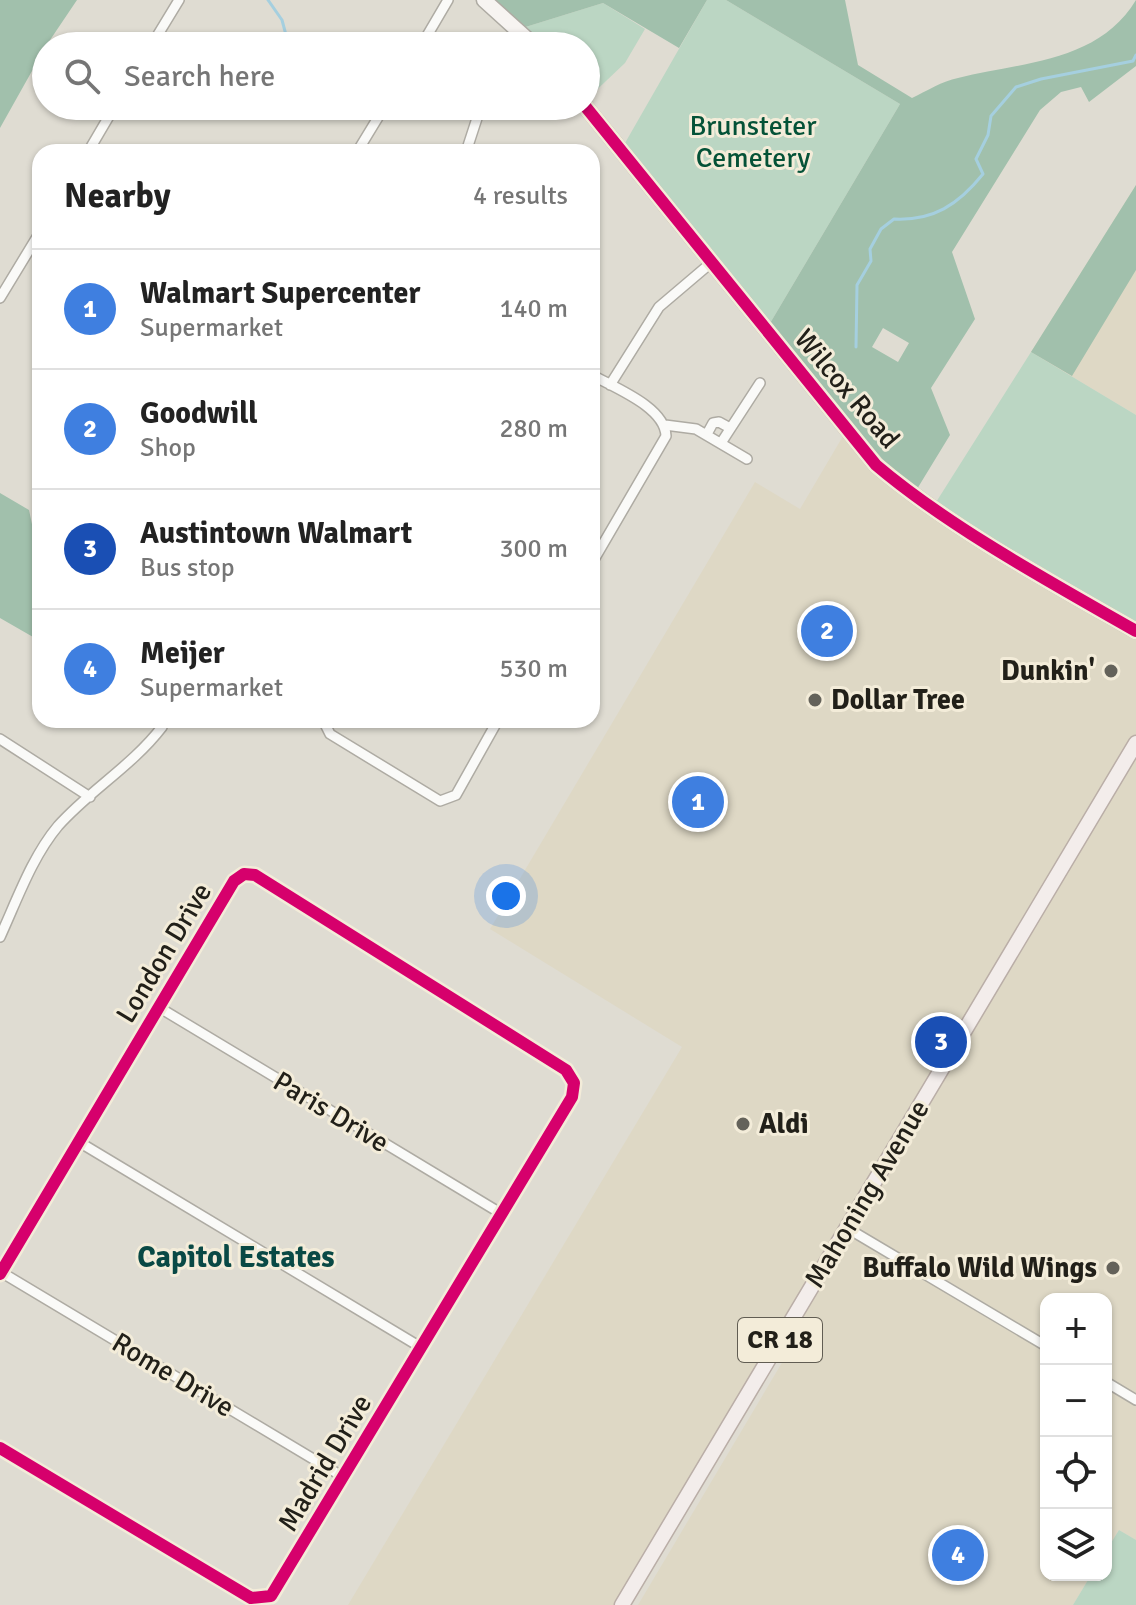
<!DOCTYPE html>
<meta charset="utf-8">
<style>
:root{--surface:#fff;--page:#f6f6f6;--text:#222;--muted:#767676;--line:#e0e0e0;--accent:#64625a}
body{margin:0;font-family:Signika,sans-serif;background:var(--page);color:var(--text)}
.controls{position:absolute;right:24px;bottom:24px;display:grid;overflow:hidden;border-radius:16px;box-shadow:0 2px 6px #0004}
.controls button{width:72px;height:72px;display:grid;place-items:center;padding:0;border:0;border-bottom:2px solid var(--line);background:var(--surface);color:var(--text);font:40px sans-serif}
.you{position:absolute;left:506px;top:896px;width:28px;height:28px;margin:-20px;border:6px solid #fff;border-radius:50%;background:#1a73e8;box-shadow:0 0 0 12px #1a73e833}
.badge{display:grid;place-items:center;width:52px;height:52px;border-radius:50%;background:var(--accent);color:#fff;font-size:26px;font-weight:700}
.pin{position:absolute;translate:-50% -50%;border:4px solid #fff;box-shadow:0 2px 8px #0006}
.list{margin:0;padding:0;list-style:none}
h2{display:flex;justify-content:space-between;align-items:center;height:104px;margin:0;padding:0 32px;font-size:34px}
h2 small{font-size:26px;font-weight:400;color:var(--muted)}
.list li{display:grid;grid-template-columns:52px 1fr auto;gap:24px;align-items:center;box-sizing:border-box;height:120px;padding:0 32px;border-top:2px solid var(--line)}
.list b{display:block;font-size:30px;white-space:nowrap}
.list p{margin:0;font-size:26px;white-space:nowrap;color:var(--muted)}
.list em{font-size:26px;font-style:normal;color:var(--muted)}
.icon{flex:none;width:44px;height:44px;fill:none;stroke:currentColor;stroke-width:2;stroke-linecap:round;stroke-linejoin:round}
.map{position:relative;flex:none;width:1136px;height:1605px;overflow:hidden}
.search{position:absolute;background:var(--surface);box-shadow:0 2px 6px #0004;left:32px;top:32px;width:568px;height:88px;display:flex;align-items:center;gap:20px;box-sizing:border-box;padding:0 28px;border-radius:44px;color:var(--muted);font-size:30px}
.panel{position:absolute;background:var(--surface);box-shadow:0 2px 6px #0004;left:32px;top:144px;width:568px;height:584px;border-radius:24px}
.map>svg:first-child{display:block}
.built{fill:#ded8c5}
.green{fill:#bbd6c3}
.forest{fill:#a1c0ac;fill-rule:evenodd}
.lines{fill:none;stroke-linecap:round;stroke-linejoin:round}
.stream{stroke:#a5cfdf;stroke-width:3}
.street-casing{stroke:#aeaba3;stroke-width:12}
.secondary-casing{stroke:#aeaba3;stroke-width:17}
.primary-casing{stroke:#baaea7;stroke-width:17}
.street{stroke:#fafaf8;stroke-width:9}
.secondary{stroke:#f7f4f1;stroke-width:14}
.primary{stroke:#f3edeb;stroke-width:14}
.cycleway-casing{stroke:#f3ecd9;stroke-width:17}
.cycleway{stroke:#d6006c;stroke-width:12}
.poi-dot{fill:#64625a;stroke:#f3ecd9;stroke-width:3}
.labels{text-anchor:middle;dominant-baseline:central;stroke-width:6;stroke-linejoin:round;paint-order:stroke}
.shield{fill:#f3ecd9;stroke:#615d53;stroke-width:2}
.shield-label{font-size:26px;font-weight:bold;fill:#222019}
.park-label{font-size:28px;fill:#045237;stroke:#f3ecd9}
.street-label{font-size:28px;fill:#222019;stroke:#f3ecd9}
.poi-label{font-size:28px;font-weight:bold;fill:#222019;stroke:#f3ecd9;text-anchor:end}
.neighbourhood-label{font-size:30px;font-weight:bold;fill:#094945;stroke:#f3ecd9}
</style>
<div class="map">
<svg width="1136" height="1605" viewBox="0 0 1136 1605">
<rect width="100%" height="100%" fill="#dfdcd2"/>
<path class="built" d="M 1136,185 L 1136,415 L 1031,352 Z
M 846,431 L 876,465 L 1136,631 L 1136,1540 L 1119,1530 L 1106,1551 L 1106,1299 L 1046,1299 L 1046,1575 L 1091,1575 L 1073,1605 L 638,1605 L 802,1329 L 791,1322 L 622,1605 L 348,1605 L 682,1047 L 490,929 L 755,482 L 800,509 Z"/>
<path class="green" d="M 707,0 L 726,0 L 900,104 L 766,330 L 621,150 Z
M 603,3 L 645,29 L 625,63 L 586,100 L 586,46 L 535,46 L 519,29 Z
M 1031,352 L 1136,415 L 1136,631 L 933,507 Z
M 1119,1530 L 1136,1540 L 1136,1605 L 1073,1605 L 1091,1575 L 1106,1575 L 1106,1551 Z"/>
<path class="forest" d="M 0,0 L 77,0 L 46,46 L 0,128 Z
M 484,0 L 707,0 L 679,48 L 603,3 L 519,29 Z
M 726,0 L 845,0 L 858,65 L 912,98 C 927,91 942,81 958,78 C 1021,62 1098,63 1136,0 L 1136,66 L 1089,102 L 1081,87 L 1061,92 L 1040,110 L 952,252 L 975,319 L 931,388 L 950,435 L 914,494 L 766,330 L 900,104 ZM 883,328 L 909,343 L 898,362 L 872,347 Z
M 1136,185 L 1136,270 L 1072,376 L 1031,352 Z
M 0,493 L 29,510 L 40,562 L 40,641 L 0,618 Z"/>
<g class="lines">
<path class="stream" d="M 268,0 L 282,20 L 286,35 L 277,46
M 856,347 L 857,285 L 871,261 L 870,249 L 881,229 L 894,219 C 933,221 958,205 983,174 L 976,159 L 988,135 L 991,116 L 1016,87 L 1041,79 L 1133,61 L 1136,55"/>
<g class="street-casing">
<path id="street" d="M 151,46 L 179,0
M 421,46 L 448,0
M 88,152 L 115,106
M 357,152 L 385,106
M 466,152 L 481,106
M 0,298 L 40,232
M 592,375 C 615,388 665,407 666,436 L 592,563
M 610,385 L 659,307 L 712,262
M 665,425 L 696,429 L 747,459
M 707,434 L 713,423 L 719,422 L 730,428
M 721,443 L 760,383
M 323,720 L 330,734 L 440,801 L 456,795 L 498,720
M 0,739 L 90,797
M 0,937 C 17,900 32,857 58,826 C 90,790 132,766 162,727
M 160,1008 L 502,1214
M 79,1142 L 422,1348
M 847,1228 L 1046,1346
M 1,1272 L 345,1478
M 0,1274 L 234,881 L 244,874 L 255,875 L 566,1070 L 574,1083 L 572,1097 L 271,1596 L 251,1598 L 0,1448
M 1106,1382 L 1136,1400"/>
</g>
<g class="secondary-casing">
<path id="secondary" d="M 484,0 L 535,46
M 585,106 L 876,465 C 949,527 1052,583 1136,631"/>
</g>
<g class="primary-casing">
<path id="primary" d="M 622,1605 L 1136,743"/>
</g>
<use href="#street" class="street"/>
<use href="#secondary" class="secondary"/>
<use href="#primary" class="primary"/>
<g class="cycleway-casing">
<path id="cycleway" d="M 585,106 L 876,465 C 949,527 1052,583 1136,631
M 0,1274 L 234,881 L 244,874 L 255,875 L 566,1070 L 574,1083 L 572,1097 L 271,1596 L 251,1598 L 0,1448"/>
</g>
<use href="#cycleway" class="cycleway"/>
</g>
<g class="poi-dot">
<circle cx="1111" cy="671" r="8"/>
<circle cx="815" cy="700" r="8"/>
<circle cx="743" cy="1124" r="8"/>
<circle cx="1113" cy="1268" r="8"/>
</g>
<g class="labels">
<rect class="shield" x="738" y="1318" width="84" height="44" rx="6"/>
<g class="shield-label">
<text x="780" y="1340">CR 18</text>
</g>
<g class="park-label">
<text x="753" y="126">Brunsteter<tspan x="753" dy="32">Cemetery</tspan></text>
</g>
<g class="street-label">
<text transform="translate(847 389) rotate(50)">Wilcox Road</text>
<text transform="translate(164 953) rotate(-59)">London Drive</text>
<text transform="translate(331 1112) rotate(31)">Paris Drive</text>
<text transform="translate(867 1194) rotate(-59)">Mahoning Avenue</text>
<text transform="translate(173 1375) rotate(31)">Rome Drive</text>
<text transform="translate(325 1463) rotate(-59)">Madrid Drive</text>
</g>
<g class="poi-label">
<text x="1095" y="671">Dunkin'</text>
<text x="831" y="700" text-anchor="start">Dollar Tree</text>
<text x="759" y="1124" text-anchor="start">Aldi</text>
<text x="1097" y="1268">Buffalo Wild Wings</text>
</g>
<g class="neighbourhood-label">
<text x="236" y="1257">Capitol Estates</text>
</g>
</g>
</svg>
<div class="controls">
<button>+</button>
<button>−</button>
<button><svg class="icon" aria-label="locate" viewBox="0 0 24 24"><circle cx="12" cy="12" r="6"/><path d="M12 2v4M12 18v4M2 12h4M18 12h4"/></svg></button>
<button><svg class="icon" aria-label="layers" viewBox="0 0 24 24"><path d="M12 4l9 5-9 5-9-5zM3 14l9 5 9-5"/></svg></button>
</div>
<div class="you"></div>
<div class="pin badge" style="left:698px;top:802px;background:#3f7fe0">1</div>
<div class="pin badge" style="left:827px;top:631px;background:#3f7fe0">2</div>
<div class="pin badge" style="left:941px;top:1042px;background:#1a4fb4">3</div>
<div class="pin badge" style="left:958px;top:1555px;background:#3f7fe0">4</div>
<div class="search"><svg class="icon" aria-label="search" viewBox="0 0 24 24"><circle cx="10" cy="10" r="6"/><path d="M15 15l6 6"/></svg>Search here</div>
<section class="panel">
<h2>Nearby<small>4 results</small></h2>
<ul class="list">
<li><span class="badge" style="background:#3f7fe0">1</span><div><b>Walmart Supercenter</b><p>Supermarket</p></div><em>140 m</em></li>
<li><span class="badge" style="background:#3f7fe0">2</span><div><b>Goodwill</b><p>Shop</p></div><em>280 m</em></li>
<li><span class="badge" style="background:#1a4fb4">3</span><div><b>Austintown Walmart</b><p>Bus stop</p></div><em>300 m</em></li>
<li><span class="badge" style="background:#3f7fe0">4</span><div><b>Meijer</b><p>Supermarket</p></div><em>530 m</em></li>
</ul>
</section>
</div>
